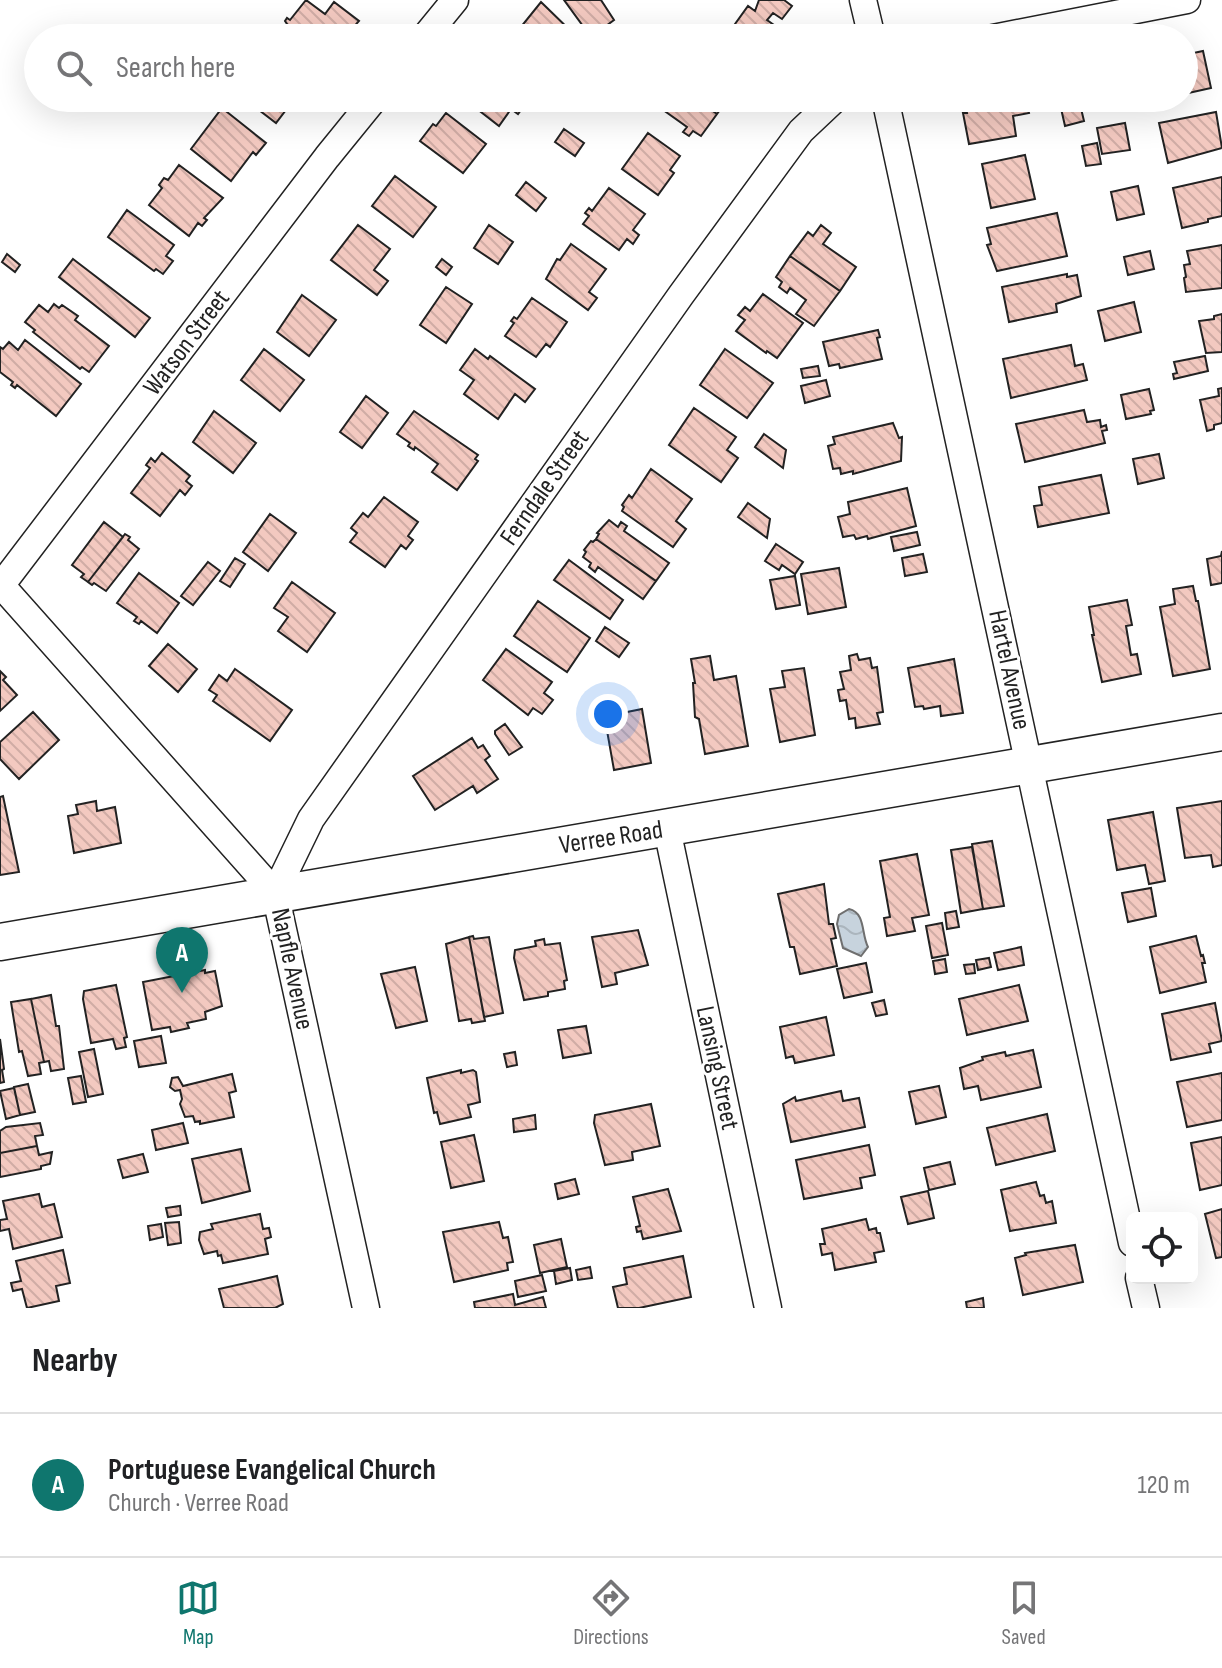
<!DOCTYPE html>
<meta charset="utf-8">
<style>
:root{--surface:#fff;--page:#f6f6f6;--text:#202124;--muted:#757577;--line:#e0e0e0;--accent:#0f766e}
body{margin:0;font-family:"Sofia Sans Condensed",sans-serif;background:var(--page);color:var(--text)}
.controls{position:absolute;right:24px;bottom:24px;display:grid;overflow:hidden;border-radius:12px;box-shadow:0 8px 32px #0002}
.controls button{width:72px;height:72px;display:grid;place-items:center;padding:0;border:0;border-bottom:2px solid var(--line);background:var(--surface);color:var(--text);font:40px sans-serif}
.you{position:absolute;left:608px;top:714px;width:28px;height:28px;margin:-20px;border:6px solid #fff;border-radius:50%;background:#1a73e8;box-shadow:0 0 0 12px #1a73e833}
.badge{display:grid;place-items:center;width:52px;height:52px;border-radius:50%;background:var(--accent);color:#fff;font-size:26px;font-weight:700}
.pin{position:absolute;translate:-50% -66px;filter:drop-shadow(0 2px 4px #0008)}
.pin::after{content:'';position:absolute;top:42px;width:28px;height:24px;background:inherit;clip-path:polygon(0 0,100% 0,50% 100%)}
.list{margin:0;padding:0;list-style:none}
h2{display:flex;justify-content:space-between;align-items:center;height:104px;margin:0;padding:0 32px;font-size:34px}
h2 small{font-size:26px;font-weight:400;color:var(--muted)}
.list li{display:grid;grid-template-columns:52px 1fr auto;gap:24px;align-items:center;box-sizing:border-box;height:144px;padding:0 32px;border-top:2px solid var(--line)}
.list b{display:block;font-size:30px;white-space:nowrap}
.list p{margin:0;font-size:26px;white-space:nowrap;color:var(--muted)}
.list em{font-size:26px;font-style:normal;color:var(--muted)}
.icon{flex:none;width:44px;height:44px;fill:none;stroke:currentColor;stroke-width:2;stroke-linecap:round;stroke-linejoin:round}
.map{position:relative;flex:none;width:1222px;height:1308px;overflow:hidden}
.search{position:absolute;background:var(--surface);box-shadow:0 8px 32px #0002;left:24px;right:24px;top:24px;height:88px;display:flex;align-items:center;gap:20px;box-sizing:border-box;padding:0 28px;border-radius:44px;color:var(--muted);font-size:30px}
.sheet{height:248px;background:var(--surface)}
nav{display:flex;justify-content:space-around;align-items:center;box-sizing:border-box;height:112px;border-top:2px solid var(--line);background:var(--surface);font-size:22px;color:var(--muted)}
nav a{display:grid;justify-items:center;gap:4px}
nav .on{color:var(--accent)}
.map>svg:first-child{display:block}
.water{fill:url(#water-waves);stroke:#6f6f6f;stroke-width:2}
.building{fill:url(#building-back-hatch);stroke:#222;stroke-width:2}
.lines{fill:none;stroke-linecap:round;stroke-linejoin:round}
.street-casing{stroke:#222;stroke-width:29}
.secondary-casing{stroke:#222;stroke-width:39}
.street{stroke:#fff;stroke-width:26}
.secondary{stroke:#fff;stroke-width:36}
.labels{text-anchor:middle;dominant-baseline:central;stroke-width:6;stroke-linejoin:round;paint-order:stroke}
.street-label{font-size:26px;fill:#222;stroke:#fff}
</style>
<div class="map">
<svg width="1222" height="1308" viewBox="0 0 1222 1308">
<defs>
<pattern id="water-waves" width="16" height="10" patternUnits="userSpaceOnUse" patternTransform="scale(2)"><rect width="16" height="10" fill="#c7d3dd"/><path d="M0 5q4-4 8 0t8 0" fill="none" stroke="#abb5bd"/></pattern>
<pattern id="building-back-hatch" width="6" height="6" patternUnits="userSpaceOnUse" patternTransform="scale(2)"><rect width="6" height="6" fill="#f3c9c0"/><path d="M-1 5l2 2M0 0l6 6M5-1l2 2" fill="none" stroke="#d0aca5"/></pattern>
</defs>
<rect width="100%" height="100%" fill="#fff"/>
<path class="water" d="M 849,909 C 866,913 861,934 868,947 L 861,956 L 843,948 L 837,924 L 839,915 Z"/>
<path class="building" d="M 306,0 L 325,14 L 334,2 L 359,21 L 344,38 L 293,38 L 282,30 L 287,24 L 285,21 L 287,18 L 290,20 Z
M 564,0 L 601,0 L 614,20 L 591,37 Z
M 759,0 L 784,0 L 792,6 L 782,19 L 773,13 L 767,20 L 781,30 L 775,38 L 725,38 L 748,6 L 755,11 Z
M 541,2 L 578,38 L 512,38 Z
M 1203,51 L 1211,88 L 1184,94 L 1184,55 Z
M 243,98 L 295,98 L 276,123 Z
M 463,98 L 520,98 L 515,105 L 521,110 L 518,114 L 511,109 L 499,126 Z
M 655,98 L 694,98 L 717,114 L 701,136 L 693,131 L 689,136 L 683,132 L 687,127 L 652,102 Z
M 694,98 L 729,98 L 717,114 Z
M 964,98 L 1026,98 L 1029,113 L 1013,116 L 1016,136 L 969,144 L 963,113 L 967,113 Z
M 1079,100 L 1084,121 L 1065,126 L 1060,104 Z
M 222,108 L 266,143 L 256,155 L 253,152 L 231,181 L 191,149 Z
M 1216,112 L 1222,148 L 1168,163 L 1159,123 Z
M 446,113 L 486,144 L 463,173 L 420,141 L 433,124 L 436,126 Z
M 1125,123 L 1130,150 L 1102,154 L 1097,128 Z
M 564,129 L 584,143 L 575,156 L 555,142 Z
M 648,133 L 680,156 L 670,170 L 674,173 L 658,195 L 622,169 Z
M 1097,143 L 1101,164 L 1086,166 L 1082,146 Z
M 1025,155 L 1035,199 L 991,208 L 982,164 Z
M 179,165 L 223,198 L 204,218 L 207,220 L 202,226 L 198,223 L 189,236 L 149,205 L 162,188 L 159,185 L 164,178 L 168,180 Z
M 395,176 L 436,207 L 413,237 L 372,206 Z
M 1222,177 L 1222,216 L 1208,219 L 1208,222 L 1182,228 L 1173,188 Z
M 526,182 L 546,198 L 536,211 L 516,195 Z
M 1138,186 L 1144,214 L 1117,220 L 1111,192 Z
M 609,188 L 645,214 L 633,230 L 639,235 L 633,244 L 627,239 L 619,250 L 583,224 L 589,216 L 585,213 L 589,208 L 592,211 Z
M 127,210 L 174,245 L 166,256 L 173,261 L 163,274 L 156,269 L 154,271 L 108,237 Z
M 1057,213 L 1067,256 L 997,271 L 987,245 L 991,244 L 987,228 Z
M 358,225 L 390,249 L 374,270 L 388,281 L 377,295 L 331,260 Z
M 489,225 L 513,242 L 498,264 L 474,248 Z
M 821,225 L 831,233 L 823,244 L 856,267 L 840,291 L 790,256 L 808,232 L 813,236 Z
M 571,244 L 606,269 L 589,292 L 597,298 L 588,310 L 546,279 L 557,259 L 560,260 Z
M 1222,245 L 1222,288 L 1186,292 L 1184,278 L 1186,277 L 1184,265 L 1190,264 L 1187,251 Z
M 1150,251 L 1154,269 L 1128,275 L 1124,257 Z
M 7,254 L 20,265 L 15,272 L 2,262 Z
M 790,256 L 840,291 L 814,326 L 796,314 L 806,300 L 790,288 L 787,293 L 779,287 L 782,282 L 776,277 Z
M 73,259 L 150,318 L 135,337 L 59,277 Z
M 442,259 L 452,267 L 446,275 L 436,267 Z
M 1067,274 L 1067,277 L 1077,275 L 1081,296 L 1056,304 L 1057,312 L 1009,322 L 1002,287 Z
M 446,287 L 472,304 L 446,343 L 420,325 Z
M 763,294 L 803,323 L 777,358 L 767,351 L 766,353 L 736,331 L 745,320 L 738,315 L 745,307 L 750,311 Z
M 302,295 L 336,320 L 309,356 L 277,332 Z
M 532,298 L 567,322 L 550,347 L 546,344 L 536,357 L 505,336 L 514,323 L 511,321 L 514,317 L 517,319 Z
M 1134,302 L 1141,332 L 1105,341 L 1098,311 Z
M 54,304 L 59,308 L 62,305 L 78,316 L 75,320 L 109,346 L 89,372 L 82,367 L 80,369 L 33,332 L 35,330 L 25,322 L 39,305 L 48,312 Z
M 1222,314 L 1222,352 L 1206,353 L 1199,321 L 1214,319 L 1214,316 Z
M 878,330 L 880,337 L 877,338 L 882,359 L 840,368 L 839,364 L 829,366 L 823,342 Z
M 25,340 L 81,384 L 56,416 L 17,385 L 15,388 L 11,385 L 13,382 L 0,372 L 0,347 L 3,349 L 9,342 L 18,350 Z
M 1071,345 L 1075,366 L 1083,364 L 1087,380 L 1011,398 L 1003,359 Z
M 264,349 L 304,380 L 280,411 L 241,380 Z
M 475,349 L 488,359 L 490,356 L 535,389 L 525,402 L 515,394 L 498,419 L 464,394 L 474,380 L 460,370 Z
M 725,349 L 773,383 L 747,418 L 700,385 Z
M 1205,356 L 1208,371 L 1174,379 L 1173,374 L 1177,373 L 1174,362 Z
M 818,366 L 820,376 L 803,378 L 801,369 Z
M 826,380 L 830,396 L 805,403 L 801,386 Z
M 1222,388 L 1222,423 L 1214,425 L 1214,429 L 1207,431 L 1200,400 L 1219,396 L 1218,389 Z
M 1149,389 L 1154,410 L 1150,411 L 1151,414 L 1126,419 L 1121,395 Z
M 366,396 L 388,413 L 362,448 L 340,432 Z
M 694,408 L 736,437 L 727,450 L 738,458 L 721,482 L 669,445 Z
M 1084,410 L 1087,422 L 1100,420 L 1101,427 L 1106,425 L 1107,430 L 1102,431 L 1105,443 L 1025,462 L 1016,424 Z
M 214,411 L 256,443 L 233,473 L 193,442 Z
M 414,411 L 478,455 L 475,459 L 478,461 L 457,490 L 432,472 L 438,464 L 415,447 L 414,450 L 408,446 L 410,443 L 397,434 Z
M 893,423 L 899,438 L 902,437 L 901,461 L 853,474 L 853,471 L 841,474 L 840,468 L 833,469 L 828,446 L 835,444 L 833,437 Z
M 764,434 L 786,450 L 783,468 L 755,447 Z
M 162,453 L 190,476 L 186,481 L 192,486 L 185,495 L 180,490 L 160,516 L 131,493 L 150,468 L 146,465 L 151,458 L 155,462 Z
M 1159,454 L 1164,478 L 1138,484 L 1133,459 Z
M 651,469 L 692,499 L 676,521 L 686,529 L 673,547 L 622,511 L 624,507 L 622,505 L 629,495 L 632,498 Z
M 1101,475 L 1109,513 L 1038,527 L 1034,506 L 1042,505 L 1039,487 Z
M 907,488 L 916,526 L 868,539 L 867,536 L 856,539 L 854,535 L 843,537 L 838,517 L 850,514 L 848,502 Z
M 384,497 L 418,522 L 408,536 L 413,540 L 406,549 L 401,545 L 385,567 L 350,542 L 357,533 L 351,528 L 363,513 L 368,517 Z
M 748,503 L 770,519 L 767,538 L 738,517 Z
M 270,514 L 296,533 L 268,571 L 243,552 Z
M 609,520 L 618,527 L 621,522 L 627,526 L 624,531 L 669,563 L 656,581 L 596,539 L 599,534 L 597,533 Z
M 104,522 L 123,537 L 88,582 L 81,577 L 84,574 L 72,565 Z
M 917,532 L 920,545 L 894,551 L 891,537 Z
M 125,534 L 130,537 L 128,540 L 139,549 L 106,591 L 94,583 L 92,585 L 88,582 Z
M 596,539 L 656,581 L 643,599 L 598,567 L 595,572 L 589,567 L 591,563 L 583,557 L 586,552 L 584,550 L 591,541 L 593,542 Z
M 776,544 L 803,562 L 795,574 L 782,565 L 779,570 L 765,561 Z
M 1222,551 L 1222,583 L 1211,585 L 1207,559 L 1221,556 Z
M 923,554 L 927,572 L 905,576 L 902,558 Z
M 235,558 L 245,564 L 230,587 L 220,581 Z
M 569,560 L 623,600 L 610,619 L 554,580 Z
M 208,562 L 220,571 L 193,605 L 181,596 Z
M 839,568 L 846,607 L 808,614 L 801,574 Z
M 139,573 L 179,603 L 157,633 L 141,621 L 139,624 L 134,621 L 137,617 L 117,603 Z
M 795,576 L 800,605 L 776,609 L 770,580 Z
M 292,582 L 335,613 L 307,652 L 278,631 L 288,617 L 274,608 Z
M 1193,586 L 1196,601 L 1198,601 L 1210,669 L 1173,676 L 1160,607 L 1175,604 L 1173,589 Z
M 1127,600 L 1132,625 L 1126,626 L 1131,655 L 1137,654 L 1141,674 L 1102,682 L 1092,635 L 1094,635 L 1089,607 Z
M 538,601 L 590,638 L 567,672 L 514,636 Z
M 605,627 L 629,643 L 619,657 L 596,641 Z
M 168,644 L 197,669 L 178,692 L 149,666 Z
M 506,649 L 552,682 L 544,693 L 553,700 L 542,714 L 533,708 L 528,715 L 483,680 Z
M 857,654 L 859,660 L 870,658 L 872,668 L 877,667 L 883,712 L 877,713 L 880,724 L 856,728 L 855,718 L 849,719 L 846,700 L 840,701 L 838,690 L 844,689 L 840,672 L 851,670 L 849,656 Z
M 710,656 L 714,680 L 736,676 L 748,746 L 705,754 L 699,719 L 695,717 L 693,683 L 695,683 L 691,659 Z
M 954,659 L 963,713 L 941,716 L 940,706 L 924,709 L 923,706 L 915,707 L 908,668 Z
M 804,668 L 815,735 L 780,742 L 770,689 L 785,687 L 782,671 Z
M 235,669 L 292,710 L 270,741 L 213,701 L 217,695 L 209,690 L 219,675 L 227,681 Z
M 0,671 L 6,677 L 3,680 L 17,695 L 0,711 Z
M 621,705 L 622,713 L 642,709 L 651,763 L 614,770 L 603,708 Z
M 33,712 L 59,740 L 19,779 L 0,759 L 0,742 Z
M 505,724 L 522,747 L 509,755 L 495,734 L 495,731 Z
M 472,738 L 478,748 L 483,745 L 490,756 L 485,760 L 498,779 L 477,793 L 473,786 L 435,810 L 413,776 Z
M 3,796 L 19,872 L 0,875 L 0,797 Z
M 96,801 L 97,811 L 115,807 L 121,843 L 74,853 L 68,816 L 78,814 L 76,805 Z
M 1222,801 L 1222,865 L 1213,867 L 1211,855 L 1185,858 L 1177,808 Z
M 1153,812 L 1165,881 L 1149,884 L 1145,865 L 1117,870 L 1108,820 Z
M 992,841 L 1004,906 L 983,909 L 972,844 Z
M 972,847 L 983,909 L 961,913 L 951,850 Z
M 917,854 L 929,915 L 912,918 L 915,931 L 887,936 L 884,918 L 890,917 L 880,861 Z
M 824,884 L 829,924 L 833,924 L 836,938 L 831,939 L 837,966 L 800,974 L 794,947 L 790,947 L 778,894 Z
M 1151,888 L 1156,916 L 1128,922 L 1122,893 Z
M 956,911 L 959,927 L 947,929 L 945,913 Z
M 942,923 L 948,955 L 932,958 L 926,926 Z
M 638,930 L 648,965 L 615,973 L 617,984 L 602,987 L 592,937 Z
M 473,936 L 474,939 L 489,937 L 503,1013 L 484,1017 L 469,937 Z
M 1196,936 L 1201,956 L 1203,955 L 1205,963 L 1202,963 L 1206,982 L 1160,993 L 1150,947 Z
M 469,937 L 485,1021 L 472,1023 L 471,1019 L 459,1021 L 446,944 Z
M 544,939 L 545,945 L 560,943 L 567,980 L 564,981 L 565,989 L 548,992 L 548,996 L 524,1000 L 514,958 L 515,950 L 536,946 L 535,941 Z
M 1021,947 L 1024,965 L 998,970 L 994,953 Z
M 989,958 L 991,967 L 978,970 L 976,960 Z
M 945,959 L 947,972 L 935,974 L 933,961 Z
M 866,963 L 872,992 L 844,998 L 837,969 Z
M 974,964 L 975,973 L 966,974 L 964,965 Z
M 415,967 L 427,1021 L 396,1028 L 381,974 Z
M 205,970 L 205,973 L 215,971 L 222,1006 L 205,1012 L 206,1019 L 187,1023 L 189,1028 L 171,1032 L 170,1027 L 152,1030 L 143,982 Z
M 116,985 L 127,1037 L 124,1038 L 126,1047 L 116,1049 L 113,1039 L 91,1043 L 83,999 L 84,991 Z
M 1019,985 L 1028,1021 L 967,1035 L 959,999 Z
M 51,995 L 56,1026 L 59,1026 L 64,1069 L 51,1071 L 49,1061 L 44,1062 L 31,999 Z
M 31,999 L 44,1062 L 39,1063 L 41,1074 L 28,1076 L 22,1051 L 19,1052 L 11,1002 Z
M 884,1000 L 887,1014 L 876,1016 L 872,1003 Z
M 1215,1003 L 1222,1041 L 1209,1044 L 1211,1052 L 1171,1060 L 1162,1014 Z
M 826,1017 L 834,1055 L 795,1063 L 793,1056 L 786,1058 L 780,1027 Z
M 586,1026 L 591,1053 L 563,1058 L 558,1030 Z
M 161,1036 L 166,1063 L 139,1067 L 134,1041 Z
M 0,1039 L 4,1069 L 2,1070 L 4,1082 L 0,1083 Z
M 94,1049 L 103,1094 L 88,1097 L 79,1052 Z
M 1033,1050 L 1041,1087 L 981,1100 L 978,1086 L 964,1089 L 960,1068 L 983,1060 L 982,1057 L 1005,1052 L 1006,1056 Z
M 515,1052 L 517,1065 L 507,1067 L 504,1054 Z
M 461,1070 L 461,1073 L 473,1070 L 476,1072 L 480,1102 L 468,1105 L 471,1117 L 440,1124 L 437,1112 L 434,1113 L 427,1078 Z
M 1222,1073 L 1222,1120 L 1187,1127 L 1177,1082 Z
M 232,1074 L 236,1091 L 229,1093 L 234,1117 L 200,1124 L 200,1121 L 195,1122 L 193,1116 L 185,1117 L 180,1104 L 182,1099 L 180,1090 L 175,1091 L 170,1087 L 172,1078 L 178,1077 L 183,1086 Z
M 81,1076 L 86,1102 L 73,1104 L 68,1078 Z
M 28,1084 L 35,1112 L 20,1115 L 14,1087 Z
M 939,1086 L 946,1117 L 916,1124 L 909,1092 Z
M 14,1088 L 20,1115 L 6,1119 L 0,1091 Z
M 841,1091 L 843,1101 L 859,1098 L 865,1127 L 791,1142 L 783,1104 L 795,1097 L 796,1101 Z
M 651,1104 L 660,1146 L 632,1152 L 633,1160 L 605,1165 L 594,1123 L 595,1115 Z
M 1047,1114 L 1055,1151 L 996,1165 L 987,1128 Z
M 535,1115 L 536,1129 L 514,1132 L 513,1119 Z
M 40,1123 L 43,1135 L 35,1136 L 37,1146 L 0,1153 L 0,1131 L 6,1127 Z
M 183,1123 L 188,1143 L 156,1150 L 152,1130 Z
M 474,1135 L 484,1181 L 451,1188 L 441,1142 Z
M 1222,1137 L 1222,1185 L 1200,1190 L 1191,1143 Z
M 869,1145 L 875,1175 L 860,1178 L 862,1188 L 804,1199 L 796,1160 Z
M 37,1146 L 39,1155 L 52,1152 L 50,1164 L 41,1166 L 41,1169 L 0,1177 L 0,1153 Z
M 241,1149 L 250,1191 L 202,1203 L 192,1159 Z
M 143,1154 L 148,1172 L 123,1178 L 118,1160 Z
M 950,1162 L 955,1184 L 929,1190 L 924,1168 Z
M 575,1179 L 579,1194 L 558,1199 L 555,1184 Z
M 1036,1182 L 1040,1196 L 1044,1195 L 1046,1203 L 1052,1201 L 1056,1223 L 1010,1231 L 1001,1190 Z
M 668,1189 L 681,1231 L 643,1239 L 641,1231 L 637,1232 L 636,1227 L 640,1226 L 633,1197 Z
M 928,1191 L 934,1218 L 908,1224 L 901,1197 Z
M 39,1194 L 42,1207 L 54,1204 L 62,1237 L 13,1249 L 9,1229 L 0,1231 L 0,1220 L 7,1219 L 3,1201 Z
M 180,1206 L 181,1215 L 168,1217 L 166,1208 Z
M 1222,1209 L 1222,1257 L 1216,1258 L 1205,1214 Z
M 260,1214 L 263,1229 L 269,1228 L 271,1237 L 265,1239 L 268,1254 L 223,1263 L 221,1255 L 218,1256 L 217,1251 L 204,1254 L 199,1240 L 200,1232 L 213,1229 L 211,1224 Z
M 866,1219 L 869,1230 L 876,1228 L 877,1233 L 880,1233 L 884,1251 L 874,1253 L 876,1262 L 835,1270 L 832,1253 L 822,1255 L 820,1244 L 825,1244 L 822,1229 Z
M 179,1222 L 181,1243 L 168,1245 L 165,1223 Z
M 499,1222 L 503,1238 L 508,1237 L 513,1262 L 507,1263 L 508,1270 L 454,1282 L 443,1232 Z
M 161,1224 L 163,1237 L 150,1240 L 148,1226 Z
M 561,1239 L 567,1267 L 540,1273 L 534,1245 Z
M 1075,1245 L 1083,1282 L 1023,1295 L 1015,1258 L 1026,1255 L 1025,1253 Z
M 63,1250 L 70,1283 L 56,1286 L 59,1301 L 27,1308 L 22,1289 L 13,1291 L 11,1283 L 21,1281 L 16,1261 Z
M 683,1256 L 691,1297 L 639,1308 L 618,1308 L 613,1287 L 627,1284 L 624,1268 Z
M 590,1267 L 592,1278 L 578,1280 L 576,1270 Z
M 570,1268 L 572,1280 L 556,1284 L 554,1271 Z
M 542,1275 L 546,1291 L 518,1297 L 515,1281 Z
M 277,1276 L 283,1304 L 275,1308 L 224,1308 L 219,1289 Z
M 513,1294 L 515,1305 L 543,1297 L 546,1308 L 475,1308 L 474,1302 Z
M 983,1298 L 984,1308 L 967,1308 L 966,1302 Z"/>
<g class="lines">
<g class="street-casing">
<path id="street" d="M 863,0 L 872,38
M 424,38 L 455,0
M 993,38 L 1187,0
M 885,98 L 1132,1243
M 0,584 L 275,893 L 366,1308
M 0,587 L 327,157 L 375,98
M 667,829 L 768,1308
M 275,893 L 311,819 L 681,295 L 801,131 L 836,98
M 1139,1278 L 1146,1308"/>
</g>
<g class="secondary-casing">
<path id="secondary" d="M 0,942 L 1222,732"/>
</g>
<use href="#street" class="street"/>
<use href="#secondary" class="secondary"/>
</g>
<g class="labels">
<g class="street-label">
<text transform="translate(187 343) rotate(-53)">Watson Street</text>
<text transform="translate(545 488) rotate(-55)">Ferndale Street</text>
<text transform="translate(1009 670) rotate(78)">Hartel Avenue</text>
<text transform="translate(611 838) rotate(-9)">Verree Road</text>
<text transform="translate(292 969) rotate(78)">Napfle Avenue</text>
<text transform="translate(717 1068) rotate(78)">Lansing Street</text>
</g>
</g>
</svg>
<div class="controls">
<button><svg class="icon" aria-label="locate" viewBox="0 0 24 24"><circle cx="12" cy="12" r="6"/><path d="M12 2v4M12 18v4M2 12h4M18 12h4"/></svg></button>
</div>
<div class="you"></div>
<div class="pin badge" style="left:182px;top:993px">A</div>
<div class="search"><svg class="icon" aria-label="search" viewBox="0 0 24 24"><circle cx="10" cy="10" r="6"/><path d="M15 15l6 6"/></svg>Search here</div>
</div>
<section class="sheet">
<h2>Nearby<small></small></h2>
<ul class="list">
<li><span class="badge">A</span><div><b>Portuguese Evangelical Church</b><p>Church · Verree Road</p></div><em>120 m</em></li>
</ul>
</section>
<nav>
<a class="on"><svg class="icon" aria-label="map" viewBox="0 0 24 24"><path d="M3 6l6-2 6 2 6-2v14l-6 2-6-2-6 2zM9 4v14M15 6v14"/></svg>Map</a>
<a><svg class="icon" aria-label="directions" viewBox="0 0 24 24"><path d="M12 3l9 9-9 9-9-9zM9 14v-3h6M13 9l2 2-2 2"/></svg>Directions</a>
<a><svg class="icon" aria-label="saved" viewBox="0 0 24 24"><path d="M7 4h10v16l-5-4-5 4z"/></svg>Saved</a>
</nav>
